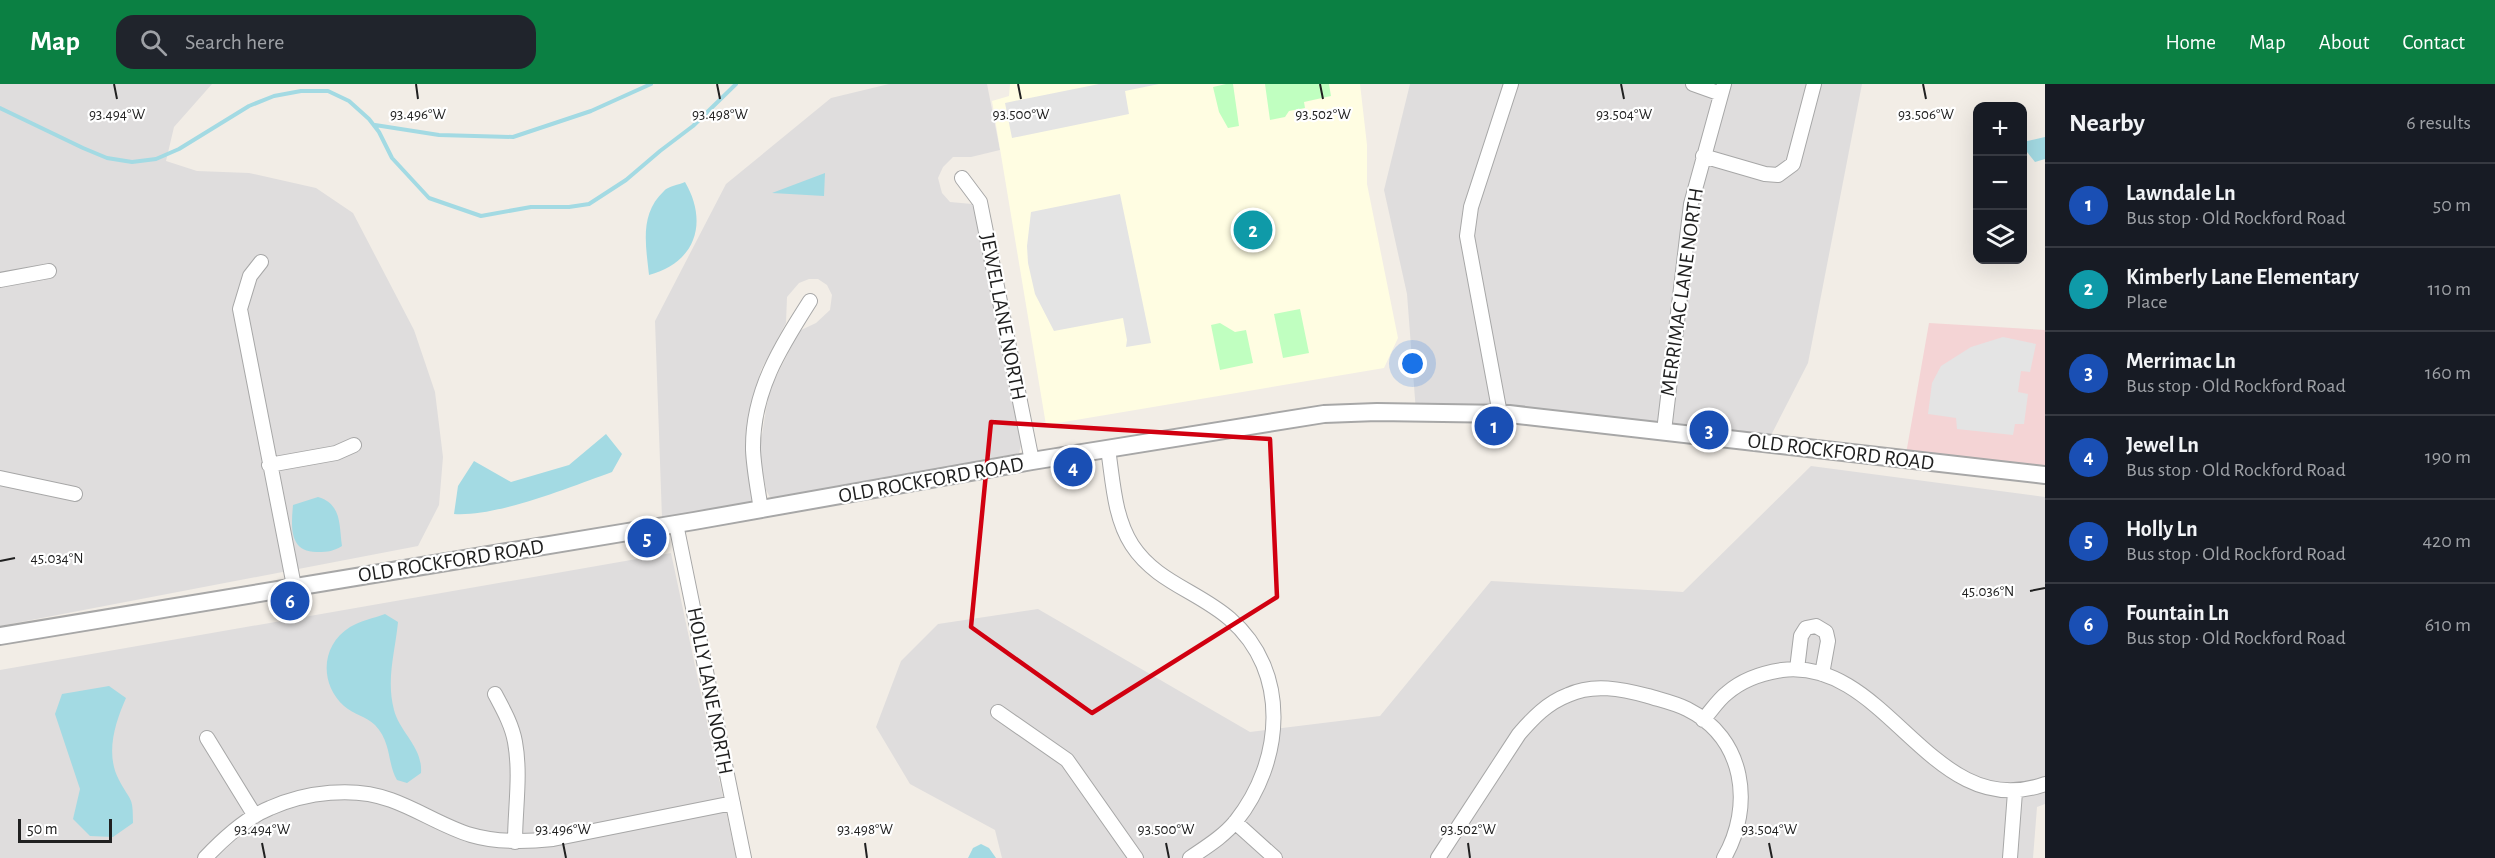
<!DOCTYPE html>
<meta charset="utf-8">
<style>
:root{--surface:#171b24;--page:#20242c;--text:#f1f3f6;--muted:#9ea1a6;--line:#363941;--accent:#0b8043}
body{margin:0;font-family:"Alegreya Sans",sans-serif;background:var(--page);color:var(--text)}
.controls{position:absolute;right:18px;top:18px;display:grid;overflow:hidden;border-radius:12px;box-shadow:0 6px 24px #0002}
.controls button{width:54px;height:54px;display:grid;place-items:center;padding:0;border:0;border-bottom:2px solid var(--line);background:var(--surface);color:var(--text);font:30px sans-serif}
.scale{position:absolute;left:18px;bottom:15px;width:94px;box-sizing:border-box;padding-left:6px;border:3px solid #202020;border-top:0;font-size:16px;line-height:21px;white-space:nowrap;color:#202020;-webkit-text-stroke:4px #fff;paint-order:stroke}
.you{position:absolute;left:1413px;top:280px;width:21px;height:21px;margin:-15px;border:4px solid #fff;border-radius:50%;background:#1a73e8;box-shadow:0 0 0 9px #1a73e833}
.badge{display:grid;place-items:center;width:39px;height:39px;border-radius:50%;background:var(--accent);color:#fff;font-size:20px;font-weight:700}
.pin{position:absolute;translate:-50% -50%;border:3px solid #fff;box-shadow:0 2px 6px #0006}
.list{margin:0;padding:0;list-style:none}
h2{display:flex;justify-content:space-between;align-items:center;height:78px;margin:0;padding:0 24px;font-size:26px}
h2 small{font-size:20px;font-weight:400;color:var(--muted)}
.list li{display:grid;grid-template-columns:39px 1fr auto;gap:18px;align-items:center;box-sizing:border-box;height:84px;padding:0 24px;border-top:2px solid var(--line)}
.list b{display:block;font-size:22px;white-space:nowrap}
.list p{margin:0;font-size:20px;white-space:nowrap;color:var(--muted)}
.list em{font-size:20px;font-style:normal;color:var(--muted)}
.icon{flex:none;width:33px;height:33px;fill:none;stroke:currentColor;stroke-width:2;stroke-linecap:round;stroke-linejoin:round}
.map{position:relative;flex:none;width:2045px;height:774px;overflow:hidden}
header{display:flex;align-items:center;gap:36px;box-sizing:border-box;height:84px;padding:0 30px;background:var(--accent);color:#fff}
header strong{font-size:28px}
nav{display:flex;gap:33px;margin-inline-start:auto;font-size:21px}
.search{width:420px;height:54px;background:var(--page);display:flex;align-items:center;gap:15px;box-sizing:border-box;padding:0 21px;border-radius:18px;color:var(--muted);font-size:22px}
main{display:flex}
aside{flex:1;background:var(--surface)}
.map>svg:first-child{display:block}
.residential{fill:#dfdddd}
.commercial{fill:#f4d4d5}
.education{fill:#fffde2}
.park{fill:#c0ffc0}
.parking{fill:#e4e4e4}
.water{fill:#a3dae3}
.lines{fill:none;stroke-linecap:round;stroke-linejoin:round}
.stream{stroke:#a3dae3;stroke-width:4}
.minor-casing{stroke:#a7a7a7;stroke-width:16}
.tertiary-casing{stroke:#a7a7a7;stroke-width:20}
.minor{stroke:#fff;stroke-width:14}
.tertiary{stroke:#fff;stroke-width:16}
.marked{fill:none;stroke:#d10010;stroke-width:4.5;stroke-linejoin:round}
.ticks{fill:none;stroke:#202020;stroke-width:2}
.labels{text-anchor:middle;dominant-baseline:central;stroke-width:4.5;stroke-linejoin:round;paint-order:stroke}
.street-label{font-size:21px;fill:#202020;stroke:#fff}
.ticks-label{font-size:15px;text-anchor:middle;fill:#202020;stroke:#fff;stroke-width:4.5;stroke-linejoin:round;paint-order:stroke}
</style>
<header>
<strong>Map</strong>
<div class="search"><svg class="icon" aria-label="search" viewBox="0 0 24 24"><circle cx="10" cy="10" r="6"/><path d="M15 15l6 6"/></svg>Search here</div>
<nav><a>Home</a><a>Map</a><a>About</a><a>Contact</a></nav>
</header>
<main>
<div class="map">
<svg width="2045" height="774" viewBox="0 0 2045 774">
<rect width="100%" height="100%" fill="#f2ede6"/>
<path class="residential" d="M 0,0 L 212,0 L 174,43 L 166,77 L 197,87 L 249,89 L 316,104 L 353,129 L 414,246 L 435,308 L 443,373 L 439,421 L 418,462 L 0,542 Z
M 889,0 L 987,0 L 1000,66 L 971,73 L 953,73 L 943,83 L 938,94 L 942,109 L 950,118 L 972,120 L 977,127 L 1022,357 L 1019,369 L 776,416 L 770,413 L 766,406 L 759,369 L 769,307 L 799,247 L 816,239 L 830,226 L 832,211 L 827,201 L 818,195 L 809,195 L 799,199 L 787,213 L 786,239 L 761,286 L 748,335 L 747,371 L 753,411 L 751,419 L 662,434 L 655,237 L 726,100 L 831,14 Z
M 1410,0 L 1862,0 L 1808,279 L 1767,359 L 1416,328 L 1407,210 L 1384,106 Z
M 1811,382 L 2045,413 L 2045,720 L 2037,723 L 2033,774 L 1002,774 L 995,746 L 910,700 L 876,643 L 901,577 L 938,540 L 1038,525 L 1250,648 L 1380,632 L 1491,497 L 1683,508 Z
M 671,469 L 736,774 L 0,774 L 0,586 Z"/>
<path class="commercial" d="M 1929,239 L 2045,246 L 2045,382 L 1906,370 Z"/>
<path class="education" d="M 1010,0 L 1360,0 L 1367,61 L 1367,100 L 1398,254 L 1384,284 L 1046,341 L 992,17 L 1009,12 Z"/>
<path class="park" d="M 1226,0 L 1233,0 L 1239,42 L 1228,44 L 1219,28 L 1213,3 Z
M 1265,0 L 1329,0 L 1331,12 L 1304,18 L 1305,24 L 1289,27 L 1285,33 L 1270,36 Z
M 1300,225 L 1309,269 L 1283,274 L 1274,230 Z
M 1220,239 L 1235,248 L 1246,246 L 1253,279 L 1220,286 L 1211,241 Z"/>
<path class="parking" d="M 1099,0 L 1159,0 L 1125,7 L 1129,30 L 1012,54 L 1005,19 Z
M 1120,110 L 1151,259 L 1126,263 L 1127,256 L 1123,234 L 1054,247 L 1035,210 L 1028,179 L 1027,162 L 1031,128 Z
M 2003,253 L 2036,260 L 2030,288 L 2021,287 L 2018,308 L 2028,310 L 2024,340 L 2015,340 L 2013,351 L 1957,345 L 1956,334 L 1928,330 L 1932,299 L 1941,282 L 1971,263 Z"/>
<path class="water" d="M 2045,53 L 2045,75 L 2035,78 L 2023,63 L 2023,58 Z
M 825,89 L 824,112 L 772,109 Z
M 685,98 C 709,139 695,179 649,191 C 646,162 639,130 664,107 C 668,102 679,101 685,98 Z
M 606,350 L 622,370 L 612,388 C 570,403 497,433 454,430 L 458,402 L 474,377 L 511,398 L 569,381 Z
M 318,413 C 342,420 339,441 342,462 C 334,467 328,468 318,468 C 289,469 291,443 293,421 Z
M 385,530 L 398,538 C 395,569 386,595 394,626 C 400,649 423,663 421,689 L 407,699 L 397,696 C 387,679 392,659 375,641 C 367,633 353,630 344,622 C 319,599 321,561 350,543 C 360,537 374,534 385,530 Z
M 109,602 L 126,614 C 115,639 105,670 119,696 C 131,719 133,711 133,739 L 113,753 L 90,752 L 73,735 L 80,705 L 55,630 L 62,610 Z
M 981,760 L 989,764 L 996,774 L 968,774 L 973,764 Z"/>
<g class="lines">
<path class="stream" d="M 0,24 L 83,64 L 107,74 L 132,78 L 156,75 L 179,65 L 249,22 L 274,12 L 301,7 L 328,7 L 349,17 L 369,35 L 379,48 L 392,74 L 429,114 L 481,132 L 531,123 L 569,123 L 589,120 L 626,96 L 660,67 L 693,42 L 736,0
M 375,41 L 439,51 L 513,53 L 591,27 L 651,0"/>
<g class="minor-casing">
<path id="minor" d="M 1693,0 L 1721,10
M 1703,72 L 1765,90 L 1778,91 L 1793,80 L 1814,0
M 962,94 L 980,118 L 1032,377
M 261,178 L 250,192 L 240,225 L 294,502
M 0,196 L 49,187
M 1500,330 L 1467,152 L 1471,123 L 1511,0
M 1664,347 L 1691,120 L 1724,0
M 1108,365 C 1113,397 1114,433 1132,461 C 1156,498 1198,507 1230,535 C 1291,588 1283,678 1236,737 C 1224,752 1206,763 1190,774
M 269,381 L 336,369 L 354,361
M 0,394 L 75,410
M 761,426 C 758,406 754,386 753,366 C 752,308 780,264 810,217
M 676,440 L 744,774
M 1797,585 L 1801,552 L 1806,544 L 1816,542 L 1826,548 L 1828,557 L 1822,590
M 495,610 C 503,625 512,641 515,658 C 521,691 515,725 515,758
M 998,628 L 1067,676 L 1136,774
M 1703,636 C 1711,627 1718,616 1727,609 C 1743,595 1762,589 1782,586 C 1888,573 1932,741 2045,700
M 207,654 L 255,732
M 1235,738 L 1275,774
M 205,774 C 223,755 245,734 270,724 C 306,708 354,702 391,716 C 419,726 444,743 471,751 C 498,759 526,758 553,755 L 733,719
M 1438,774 L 1519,650 C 1533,634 1547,619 1568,611 C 1593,599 1622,605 1648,612 C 1661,616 1675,619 1687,625 C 1745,654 1754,722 1724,774
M 2010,774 L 2015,708"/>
</g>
<g class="tertiary-casing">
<path id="tertiary" d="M 0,552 L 694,437 L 1032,377 L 1324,330 L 1377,328 L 1509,330 L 2045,391"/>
</g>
<use href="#minor" class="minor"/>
<use href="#tertiary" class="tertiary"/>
</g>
<path class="marked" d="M 991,338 L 1270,355 L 1277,513 L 1092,629 L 971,543 Z"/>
<path class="ticks" d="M 114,0 L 117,15M 416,0 L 418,15M 717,0 L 720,15M 1018,0 L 1021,15M 1320,0 L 1323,15M 1621,0 L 1624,15M 1923,0 L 1926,15M 0,477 L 15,474M 2030,507 L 2045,504M 262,759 L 265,774M 563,759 L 566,774M 865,759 L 867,774M 1166,759 L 1169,774M 1468,759 L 1470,774M 1769,759 L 1772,774"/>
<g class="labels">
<g class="street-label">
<text transform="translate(1682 208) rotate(-82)">MERRIMAC LANE NORTH</text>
<text transform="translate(1003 233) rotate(79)">JEWEL LANE NORTH</text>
<text transform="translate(1841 368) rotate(7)">OLD ROCKFORD ROAD</text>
<text transform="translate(931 396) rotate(-10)">OLD ROCKFORD ROAD</text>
<text transform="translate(451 477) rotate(-9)">OLD ROCKFORD ROAD</text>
<text transform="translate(710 607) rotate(79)">HOLLY LANE NORTH</text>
</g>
</g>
<g class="ticks-label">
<text x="117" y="35">93.494°W</text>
<text x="418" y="35">93.496°W</text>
<text x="720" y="35">93.498°W</text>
<text x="1021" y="35">93.500°W</text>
<text x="1323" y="35">93.502°W</text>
<text x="1624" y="35">93.504°W</text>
<text x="1926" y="35">93.506°W</text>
<text x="57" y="479">45.034°N</text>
<text x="1988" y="512">45.036°N</text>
<text x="262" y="750">93.494°W</text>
<text x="563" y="750">93.496°W</text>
<text x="865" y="750">93.498°W</text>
<text x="1166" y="750">93.500°W</text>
<text x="1468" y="750">93.502°W</text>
<text x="1769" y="750">93.504°W</text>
</g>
</svg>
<div class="controls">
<button>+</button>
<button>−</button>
<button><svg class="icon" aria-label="layers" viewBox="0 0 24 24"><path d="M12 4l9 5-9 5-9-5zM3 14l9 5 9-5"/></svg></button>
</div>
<div class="scale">50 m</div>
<div class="you"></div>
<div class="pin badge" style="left:1494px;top:342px;background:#1a4fb4">1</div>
<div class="pin badge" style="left:1253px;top:146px;background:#0f9aa8">2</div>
<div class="pin badge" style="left:1709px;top:346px;background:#1a4fb4">3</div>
<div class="pin badge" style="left:1073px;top:383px;background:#1a4fb4">4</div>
<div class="pin badge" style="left:647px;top:454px;background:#1a4fb4">5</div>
<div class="pin badge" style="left:290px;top:517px;background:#1a4fb4">6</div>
</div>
<aside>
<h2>Nearby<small>6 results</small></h2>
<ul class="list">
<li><span class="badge" style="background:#1a4fb4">1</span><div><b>Lawndale Ln</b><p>Bus stop · Old Rockford Road</p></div><em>50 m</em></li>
<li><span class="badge" style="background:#0f9aa8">2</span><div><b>Kimberly Lane Elementary</b><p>Place</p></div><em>110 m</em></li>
<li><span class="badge" style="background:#1a4fb4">3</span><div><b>Merrimac Ln</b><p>Bus stop · Old Rockford Road</p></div><em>160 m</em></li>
<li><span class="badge" style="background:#1a4fb4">4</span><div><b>Jewel Ln</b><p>Bus stop · Old Rockford Road</p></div><em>190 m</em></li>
<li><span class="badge" style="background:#1a4fb4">5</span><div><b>Holly Ln</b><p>Bus stop · Old Rockford Road</p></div><em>420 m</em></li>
<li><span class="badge" style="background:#1a4fb4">6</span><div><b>Fountain Ln</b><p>Bus stop · Old Rockford Road</p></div><em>610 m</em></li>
</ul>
</aside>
</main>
